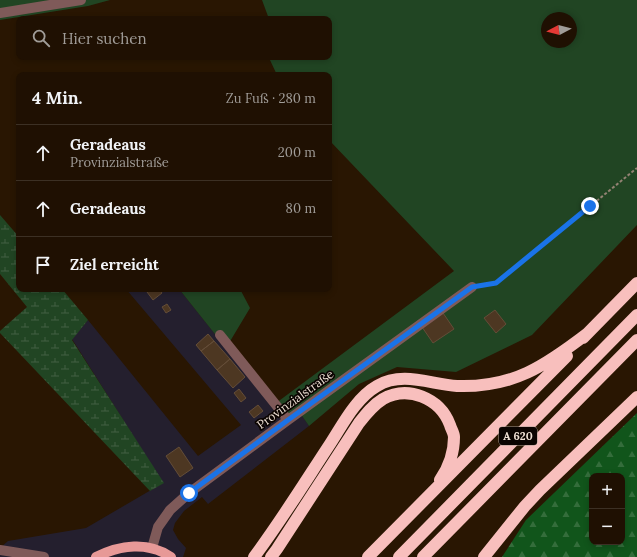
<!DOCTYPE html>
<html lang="de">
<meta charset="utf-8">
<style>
:root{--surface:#1f1002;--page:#2c1e11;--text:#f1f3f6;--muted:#a19d99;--line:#3c3024}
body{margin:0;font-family:Lora,serif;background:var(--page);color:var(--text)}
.controls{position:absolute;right:12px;bottom:12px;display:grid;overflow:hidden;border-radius:8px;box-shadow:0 2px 6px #0003}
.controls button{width:36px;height:36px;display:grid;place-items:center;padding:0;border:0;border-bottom:1px solid var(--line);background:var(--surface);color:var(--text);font:20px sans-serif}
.compass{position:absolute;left:541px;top:12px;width:36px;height:36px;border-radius:50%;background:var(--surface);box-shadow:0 2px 6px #0003;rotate:263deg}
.stop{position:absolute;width:12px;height:12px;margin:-9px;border:3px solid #1a73e8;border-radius:50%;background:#fff}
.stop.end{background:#1a73e8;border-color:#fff;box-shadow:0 1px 4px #0008}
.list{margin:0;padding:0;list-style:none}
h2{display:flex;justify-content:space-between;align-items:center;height:52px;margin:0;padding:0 16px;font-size:17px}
h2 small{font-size:13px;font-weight:400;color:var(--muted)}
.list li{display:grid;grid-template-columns:26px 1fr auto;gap:12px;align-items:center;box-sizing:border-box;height:56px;padding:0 16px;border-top:1px solid var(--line)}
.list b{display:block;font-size:15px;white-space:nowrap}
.list p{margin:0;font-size:13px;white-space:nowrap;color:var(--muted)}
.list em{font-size:13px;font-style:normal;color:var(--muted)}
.icon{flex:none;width:22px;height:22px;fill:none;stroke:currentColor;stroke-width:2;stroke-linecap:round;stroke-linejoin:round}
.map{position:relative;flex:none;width:637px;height:557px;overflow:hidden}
.search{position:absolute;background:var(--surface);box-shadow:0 2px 6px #0003;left:16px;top:16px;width:316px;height:44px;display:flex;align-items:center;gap:10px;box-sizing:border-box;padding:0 14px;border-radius:8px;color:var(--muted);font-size:15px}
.panel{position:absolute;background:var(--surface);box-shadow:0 2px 6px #0003;left:16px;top:72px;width:316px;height:220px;border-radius:8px}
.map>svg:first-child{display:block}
.commercial{fill:#241f2e}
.grass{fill:#214523;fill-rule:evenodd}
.forest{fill:url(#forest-firs);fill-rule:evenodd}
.wetland{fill:url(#wetland-marsh)}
.building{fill:#4d3722;stroke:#644d38}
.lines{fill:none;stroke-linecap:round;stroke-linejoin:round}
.path{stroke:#938273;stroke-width:2;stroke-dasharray:3 2;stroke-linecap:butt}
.minor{stroke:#7f5a59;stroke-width:10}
.major{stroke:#e79997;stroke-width:10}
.highway{stroke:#f8bfbd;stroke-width:12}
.route{stroke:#1a73e8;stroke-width:5}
.labels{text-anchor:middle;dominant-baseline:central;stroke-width:3.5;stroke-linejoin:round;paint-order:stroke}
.shield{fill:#0b0401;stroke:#a99d94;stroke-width:1}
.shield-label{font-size:11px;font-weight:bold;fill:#eddfd3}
.street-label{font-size:12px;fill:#eddfd3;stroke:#0b0401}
</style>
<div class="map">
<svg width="637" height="557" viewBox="0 0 637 557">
<defs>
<pattern id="forest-firs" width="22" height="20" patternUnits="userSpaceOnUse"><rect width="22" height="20" fill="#11551b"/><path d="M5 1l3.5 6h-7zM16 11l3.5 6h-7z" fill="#346d3b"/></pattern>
<pattern id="wetland-marsh" width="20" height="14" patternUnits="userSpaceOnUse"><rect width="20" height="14" fill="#214523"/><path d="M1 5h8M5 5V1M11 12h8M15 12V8" fill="none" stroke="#425f42"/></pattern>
</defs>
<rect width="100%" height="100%" fill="#291602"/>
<path class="commercial" d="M 126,289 L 179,289 L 284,420 L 298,409 L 309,426 L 208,504 L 202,497 L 184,511 L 175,523 L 173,530 L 178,539 L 186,548 L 183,557 L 0,557 L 0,548 L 8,541 L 86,528 L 163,483 L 72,339 L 88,320 L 198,456 L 241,425 Z"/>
<path class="grass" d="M 0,0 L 110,0 L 88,6 L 0,20 Z
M 262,0 L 637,0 L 637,225 L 532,335 L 456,372 L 397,367 L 359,384 L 309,426 L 298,410 L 284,420 L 272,406 L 454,271 L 329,140 L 329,75 L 277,75 L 270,60 L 270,57 L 329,57 L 329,19 L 269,19 ZM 547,18 L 571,18 L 571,42 L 547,42 Z
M 179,289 L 240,289 L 250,308 L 226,348 Z"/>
<path class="forest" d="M 637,413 L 637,557 L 502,557 L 526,520 ZM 592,476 L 622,476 L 622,542 L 592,542 Z"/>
<path class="wetland" d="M 0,215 L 19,237 L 19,289 L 62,289 L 88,320 L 72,340 L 164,483 L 150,491 L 0,333 L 0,331 L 27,307 L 0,274 Z"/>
<path class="building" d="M 150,289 L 159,289 L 162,293 L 153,300 L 147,292 Z
M 167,304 L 171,310 L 166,313 L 162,307 Z
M 495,310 L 506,324 L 496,333 L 484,318 Z
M 443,313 L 454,329 L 433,343 L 422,327 Z
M 208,334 L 214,341 L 201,351 L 196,345 Z
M 214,341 L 230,359 L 217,370 L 201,351 Z
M 230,359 L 245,377 L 233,388 L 217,370 Z
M 239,389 L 246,398 L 241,402 L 234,393 Z
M 258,405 L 263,411 L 254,418 L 249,412 Z
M 179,447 L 193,468 L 180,477 L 166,456 Z"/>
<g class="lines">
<path class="path" d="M 481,285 L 496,283 L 637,168"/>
<path class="minor" d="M 0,13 L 81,0
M 220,335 L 288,420
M 152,548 L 158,527 L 170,510 L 189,493 L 288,420 L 472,287
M 0,550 L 44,557"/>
<path class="major" d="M 96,557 C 120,545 148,541 171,557"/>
<path class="highway" d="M 583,338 L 637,283
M 254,557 C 281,521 305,482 330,444 C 343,424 356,398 377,386 C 402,371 430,384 457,386 C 513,388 545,366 588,333
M 271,557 L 277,549 L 359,423 C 366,414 373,405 383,399 C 408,385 440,398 450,425 C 451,429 454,433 454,437 C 454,452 449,467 440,480
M 368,557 L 567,356
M 399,557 L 637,315
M 423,557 L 637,340
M 484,557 L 525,506 L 540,490 L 637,397"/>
</g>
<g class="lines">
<path class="route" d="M 189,493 L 288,420 L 472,287 L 496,283 L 590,206"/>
</g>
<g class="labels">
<rect class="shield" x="499" y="427" width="38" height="18" rx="3"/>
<g class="shield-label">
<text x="518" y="436">A 620</text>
</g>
<g class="street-label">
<text transform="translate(295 399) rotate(-36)">Provinzialstraße</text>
</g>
</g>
</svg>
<div class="controls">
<button>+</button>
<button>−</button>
</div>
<svg class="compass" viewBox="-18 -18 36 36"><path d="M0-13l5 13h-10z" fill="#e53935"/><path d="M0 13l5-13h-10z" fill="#a19d99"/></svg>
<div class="stop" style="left:189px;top:493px"></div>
<div class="stop end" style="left:590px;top:206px"></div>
<div class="search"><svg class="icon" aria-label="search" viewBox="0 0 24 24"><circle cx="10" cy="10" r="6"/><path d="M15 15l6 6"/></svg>Hier suchen</div>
<section class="panel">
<h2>4 Min.<small>Zu Fuß · 280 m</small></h2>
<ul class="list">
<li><svg class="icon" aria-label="ahead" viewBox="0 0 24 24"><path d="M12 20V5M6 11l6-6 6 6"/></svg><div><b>Geradeaus</b><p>Provinzialstraße</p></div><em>200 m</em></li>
<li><svg class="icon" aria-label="ahead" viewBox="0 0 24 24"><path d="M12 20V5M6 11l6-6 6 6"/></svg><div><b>Geradeaus</b></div><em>80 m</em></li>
<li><svg class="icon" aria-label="arrive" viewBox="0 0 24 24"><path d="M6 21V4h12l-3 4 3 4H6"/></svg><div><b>Ziel erreicht</b></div></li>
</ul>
</section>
</div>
